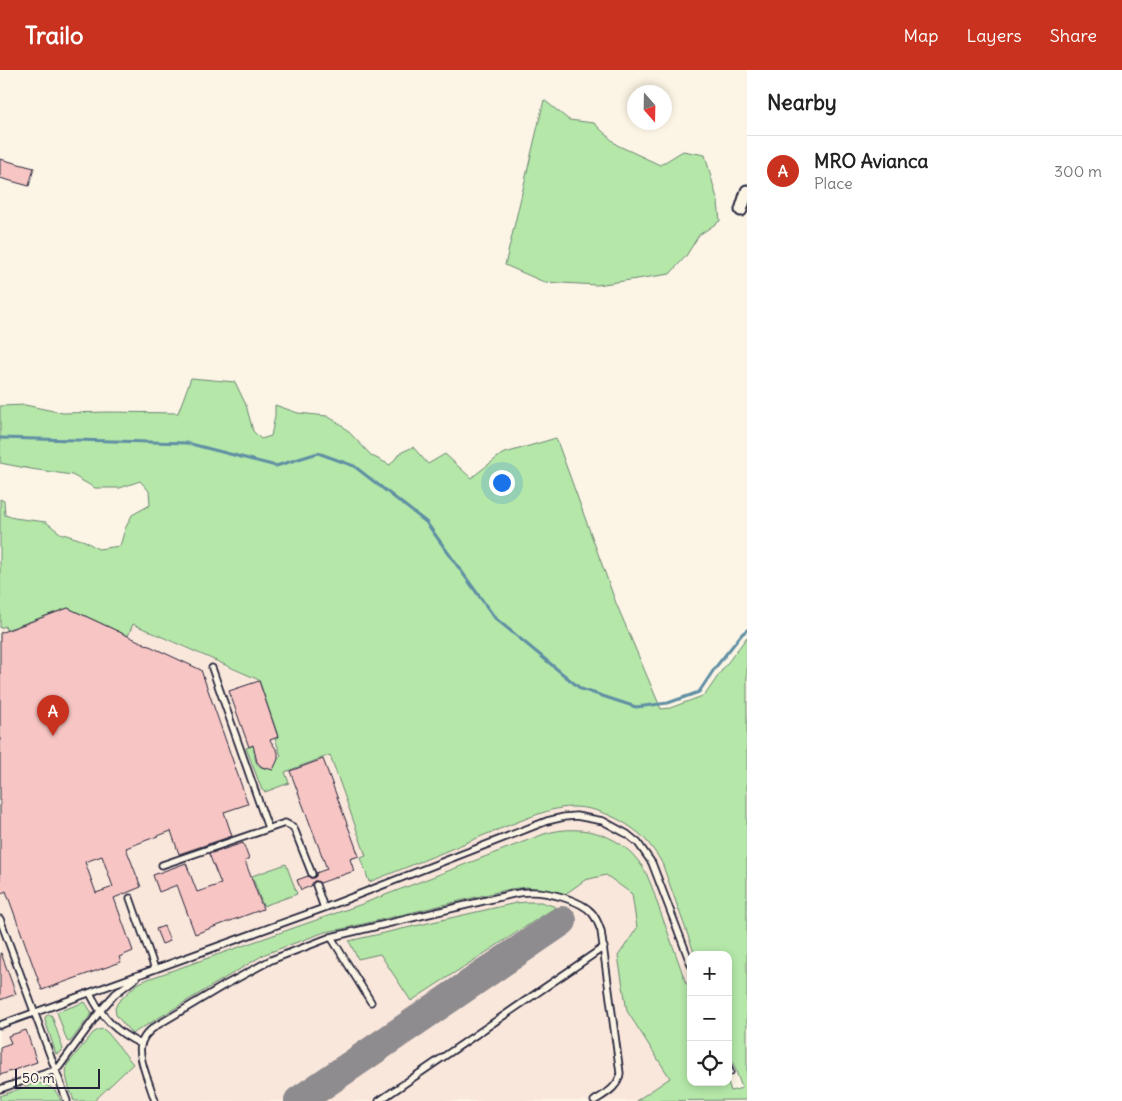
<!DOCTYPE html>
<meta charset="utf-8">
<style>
:root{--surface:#fff;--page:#f6f6f6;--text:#222;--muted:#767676;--line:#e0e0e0;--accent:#c8321e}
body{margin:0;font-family:Delius,sans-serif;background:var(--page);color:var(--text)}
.controls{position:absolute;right:15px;bottom:15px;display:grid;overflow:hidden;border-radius:10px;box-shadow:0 2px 8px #0003}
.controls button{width:45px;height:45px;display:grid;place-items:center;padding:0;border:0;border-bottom:1px solid var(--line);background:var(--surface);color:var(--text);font:25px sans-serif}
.compass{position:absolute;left:627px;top:15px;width:45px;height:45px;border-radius:50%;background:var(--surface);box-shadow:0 2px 8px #0003;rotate:160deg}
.scale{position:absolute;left:15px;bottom:12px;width:85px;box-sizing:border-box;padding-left:5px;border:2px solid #22223b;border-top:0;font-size:14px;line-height:18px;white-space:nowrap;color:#22223b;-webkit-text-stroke:4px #fcf5e5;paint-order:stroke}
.you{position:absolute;left:501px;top:412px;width:18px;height:18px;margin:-12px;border:4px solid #fff;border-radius:50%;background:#1a73e8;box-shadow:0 0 0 8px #1a73e833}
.badge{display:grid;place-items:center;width:32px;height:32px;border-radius:50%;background:var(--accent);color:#fff;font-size:16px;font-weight:700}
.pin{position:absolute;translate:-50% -41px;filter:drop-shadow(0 1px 2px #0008)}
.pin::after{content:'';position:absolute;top:26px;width:18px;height:15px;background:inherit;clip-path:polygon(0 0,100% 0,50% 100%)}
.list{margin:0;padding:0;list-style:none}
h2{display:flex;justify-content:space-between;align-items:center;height:65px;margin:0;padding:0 20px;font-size:21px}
h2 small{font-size:16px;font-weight:400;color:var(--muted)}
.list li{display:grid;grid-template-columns:32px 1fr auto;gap:15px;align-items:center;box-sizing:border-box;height:70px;padding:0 20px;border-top:1px solid var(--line)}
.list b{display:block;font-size:19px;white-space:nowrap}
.list p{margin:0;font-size:16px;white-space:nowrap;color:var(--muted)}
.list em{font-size:16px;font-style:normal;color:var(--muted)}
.icon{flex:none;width:28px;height:28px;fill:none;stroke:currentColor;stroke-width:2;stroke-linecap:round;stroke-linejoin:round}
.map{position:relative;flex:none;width:747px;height:1031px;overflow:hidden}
header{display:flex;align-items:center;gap:30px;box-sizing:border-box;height:70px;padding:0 25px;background:var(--accent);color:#fff}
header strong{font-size:24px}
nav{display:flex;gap:28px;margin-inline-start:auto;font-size:18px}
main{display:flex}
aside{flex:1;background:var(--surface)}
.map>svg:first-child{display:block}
.built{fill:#fae7db}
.green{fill:#b4e7a8;stroke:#6b8472}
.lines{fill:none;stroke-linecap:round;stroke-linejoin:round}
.stream{stroke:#608fa4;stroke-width:3}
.taxiway{stroke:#8f8c90;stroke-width:30}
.building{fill:#f7c6c4;stroke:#22223b;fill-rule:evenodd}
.service-casing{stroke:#22223b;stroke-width:9}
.minor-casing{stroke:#22223b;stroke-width:15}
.service{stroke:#fcf5e5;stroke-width:5.5}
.minor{stroke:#fcf5e5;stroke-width:11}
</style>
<header>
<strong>Trailo</strong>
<nav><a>Map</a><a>Layers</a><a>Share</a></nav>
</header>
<main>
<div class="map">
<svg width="747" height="1031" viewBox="0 0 747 1031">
<rect width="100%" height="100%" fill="#fcf5e5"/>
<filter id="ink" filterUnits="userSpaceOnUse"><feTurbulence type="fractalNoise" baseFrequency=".02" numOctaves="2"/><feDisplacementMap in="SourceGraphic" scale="10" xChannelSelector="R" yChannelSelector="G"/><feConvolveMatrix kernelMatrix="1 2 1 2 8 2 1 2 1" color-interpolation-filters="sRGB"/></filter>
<g filter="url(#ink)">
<path class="built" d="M 0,515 L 57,521 L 262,612 L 560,731 L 646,752 L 710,885 L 691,885 L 691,1012 L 680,1031 L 0,1031 Z"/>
<path class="green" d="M 544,30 L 569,50 L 594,53 L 617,75 L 660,95 L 683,81 L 705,85 L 718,132 L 720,151 L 699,165 L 686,186 L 670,204 L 597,215 L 544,212 L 505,195 Z
M 191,308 L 235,312 L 246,335 L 253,361 L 261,369 L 271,366 L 275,346 L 275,335 L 298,343 L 327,346 L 342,355 L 372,386 L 390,395 L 400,383 L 413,377 L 428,394 L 445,384 L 471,408 L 502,384 L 556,368 L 616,533 L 661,639 L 670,638 L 705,625 L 722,600 L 747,567 L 747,1030 L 636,1031 L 670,1008 L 627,941 L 618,886 L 637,858 L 632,824 L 606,805 L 585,810 L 564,825 L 544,820 L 527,817 L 510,819 L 342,859 L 325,862 L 265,884 L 132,964 L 116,945 L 115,938 L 118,932 L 137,914 L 148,909 L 362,834 L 544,764 C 583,752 626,765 646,803 C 653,817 657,834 663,849 C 671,871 679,892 686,914 L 691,912 L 691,1012 L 728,1012 L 731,1021 L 742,1018 L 728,979 L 728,885 L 695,885 L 662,793 C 657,784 651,776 644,768 C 623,748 590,733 561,738 C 548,740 536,745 525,749 C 508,756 491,762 475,769 C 440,784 405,798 369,812 L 361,788 L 366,786 L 330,685 L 285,702 L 289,713 L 265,722 L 262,720 L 246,678 L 257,674 C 256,678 255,683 255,687 C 256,702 274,701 278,688 L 281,686 L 275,668 L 278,666 L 259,610 L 133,554 L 128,566 L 68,538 L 6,560 L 5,556 L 0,558 L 0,429 L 4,431 L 5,445 L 14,448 L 46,452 L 60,463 L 85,471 L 98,479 L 120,476 L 125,459 L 132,445 L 150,435 L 149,421 L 140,411 L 120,418 L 95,418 L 72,405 L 31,399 L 0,393 L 0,336 L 25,335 L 63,343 L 109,342 L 178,343 Z
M 286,794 L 297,824 L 263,836 L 252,806 Z
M 528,832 L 541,832 L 556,837 L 411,931 L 380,884 L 358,889 L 349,871 L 516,833 Z
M 85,932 L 92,943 L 71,971 L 69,972 L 67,971 L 57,942 Z
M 48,945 L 51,945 L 52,946 L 63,979 L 61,982 L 56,984 L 45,950 L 45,947 Z
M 103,959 L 108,963 L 133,994 L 94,1031 L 74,1031 C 70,1019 64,1008 67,995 L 93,963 L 98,960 Z
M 38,1013 C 50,1015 57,1020 61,1031 L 0,1031 L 0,1026 L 33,1014 Z"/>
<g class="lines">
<path class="stream" d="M 0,368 L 187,373 L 276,396 L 318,383 L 354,396 L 426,452 L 495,548 L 581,619 L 636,637 L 668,633 L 699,622 L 715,598 L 742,564 L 747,560"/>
<path class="taxiway" d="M 299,1031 L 562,851"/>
</g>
<path class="building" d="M 0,89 L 34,98 L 29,116 L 0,108 Z
M 68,538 L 201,600 L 248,734 L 224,742 L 232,766 L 179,784 L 171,761 L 126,778 L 141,817 L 114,828 L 133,881 L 119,887 L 121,892 L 42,920 L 6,821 L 0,824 L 0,563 ZM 102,786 L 113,817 L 96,823 L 85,792 Z
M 259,611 L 278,667 L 270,670 L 278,682 L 278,689 L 273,700 L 262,697 L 257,692 L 253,675 L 249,677 L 229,621 Z
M 323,689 L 359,786 L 350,789 L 354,801 L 320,813 L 317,811 L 314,811 L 312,814 L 311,816 L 301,820 L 297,810 L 308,806 L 310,808 L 313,808 L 316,806 L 316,803 L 327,799 L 290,701 Z
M 243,773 L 249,789 L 245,791 L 263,839 L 195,864 L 177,815 L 159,822 L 153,805 L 186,793 L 197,822 L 221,814 L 209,784 Z
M 164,856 L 170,871 L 162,874 L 156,859 Z
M 0,883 L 1,883 L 16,924 L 0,930 Z
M 26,960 L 37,992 L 0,1005 L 0,977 L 11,973 L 8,966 Z"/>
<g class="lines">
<g class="service-casing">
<path id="service" d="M 212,598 L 268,758
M 162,795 L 285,753 L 293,757 L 295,761 L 312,804
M 316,815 L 324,838
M 130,828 L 155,899
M 0,849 L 67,1031
M 331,867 L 371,932
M 90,923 C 102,948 116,962 141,974
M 0,955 L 324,838 L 547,751 L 564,747 L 576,746 L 603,751 L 627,764 L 638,773 L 652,793 L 691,895
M 728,996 L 730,1002
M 0,1019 L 55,1000 L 59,997 L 100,941 L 115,924 L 136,908
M 155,1031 C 152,1022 149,1013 146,1005 C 139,984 135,970 156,956 L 223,916 L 271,890 L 331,867 L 513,824 C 518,823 523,822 529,822 C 546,821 581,830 592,843 C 597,849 599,855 601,861 L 620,1003 C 619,1017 605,1024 594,1031
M 379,1031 L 604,877"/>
</g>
<g class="minor-casing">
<path id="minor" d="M 741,140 L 747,121"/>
</g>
<use href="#service" class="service"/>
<use href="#minor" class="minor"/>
</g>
</g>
</svg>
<div class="controls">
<button>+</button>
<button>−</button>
<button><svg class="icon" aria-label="locate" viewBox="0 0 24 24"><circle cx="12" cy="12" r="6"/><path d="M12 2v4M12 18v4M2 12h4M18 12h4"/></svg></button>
</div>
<svg class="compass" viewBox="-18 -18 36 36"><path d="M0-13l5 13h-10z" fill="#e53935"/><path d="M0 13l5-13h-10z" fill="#767676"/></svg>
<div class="scale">50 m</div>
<div class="you"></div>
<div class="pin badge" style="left:53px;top:666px">A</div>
</div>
<aside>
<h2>Nearby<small></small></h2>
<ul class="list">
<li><span class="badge">A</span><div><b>MRO Avianca</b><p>Place</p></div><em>300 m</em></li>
</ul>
</aside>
</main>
